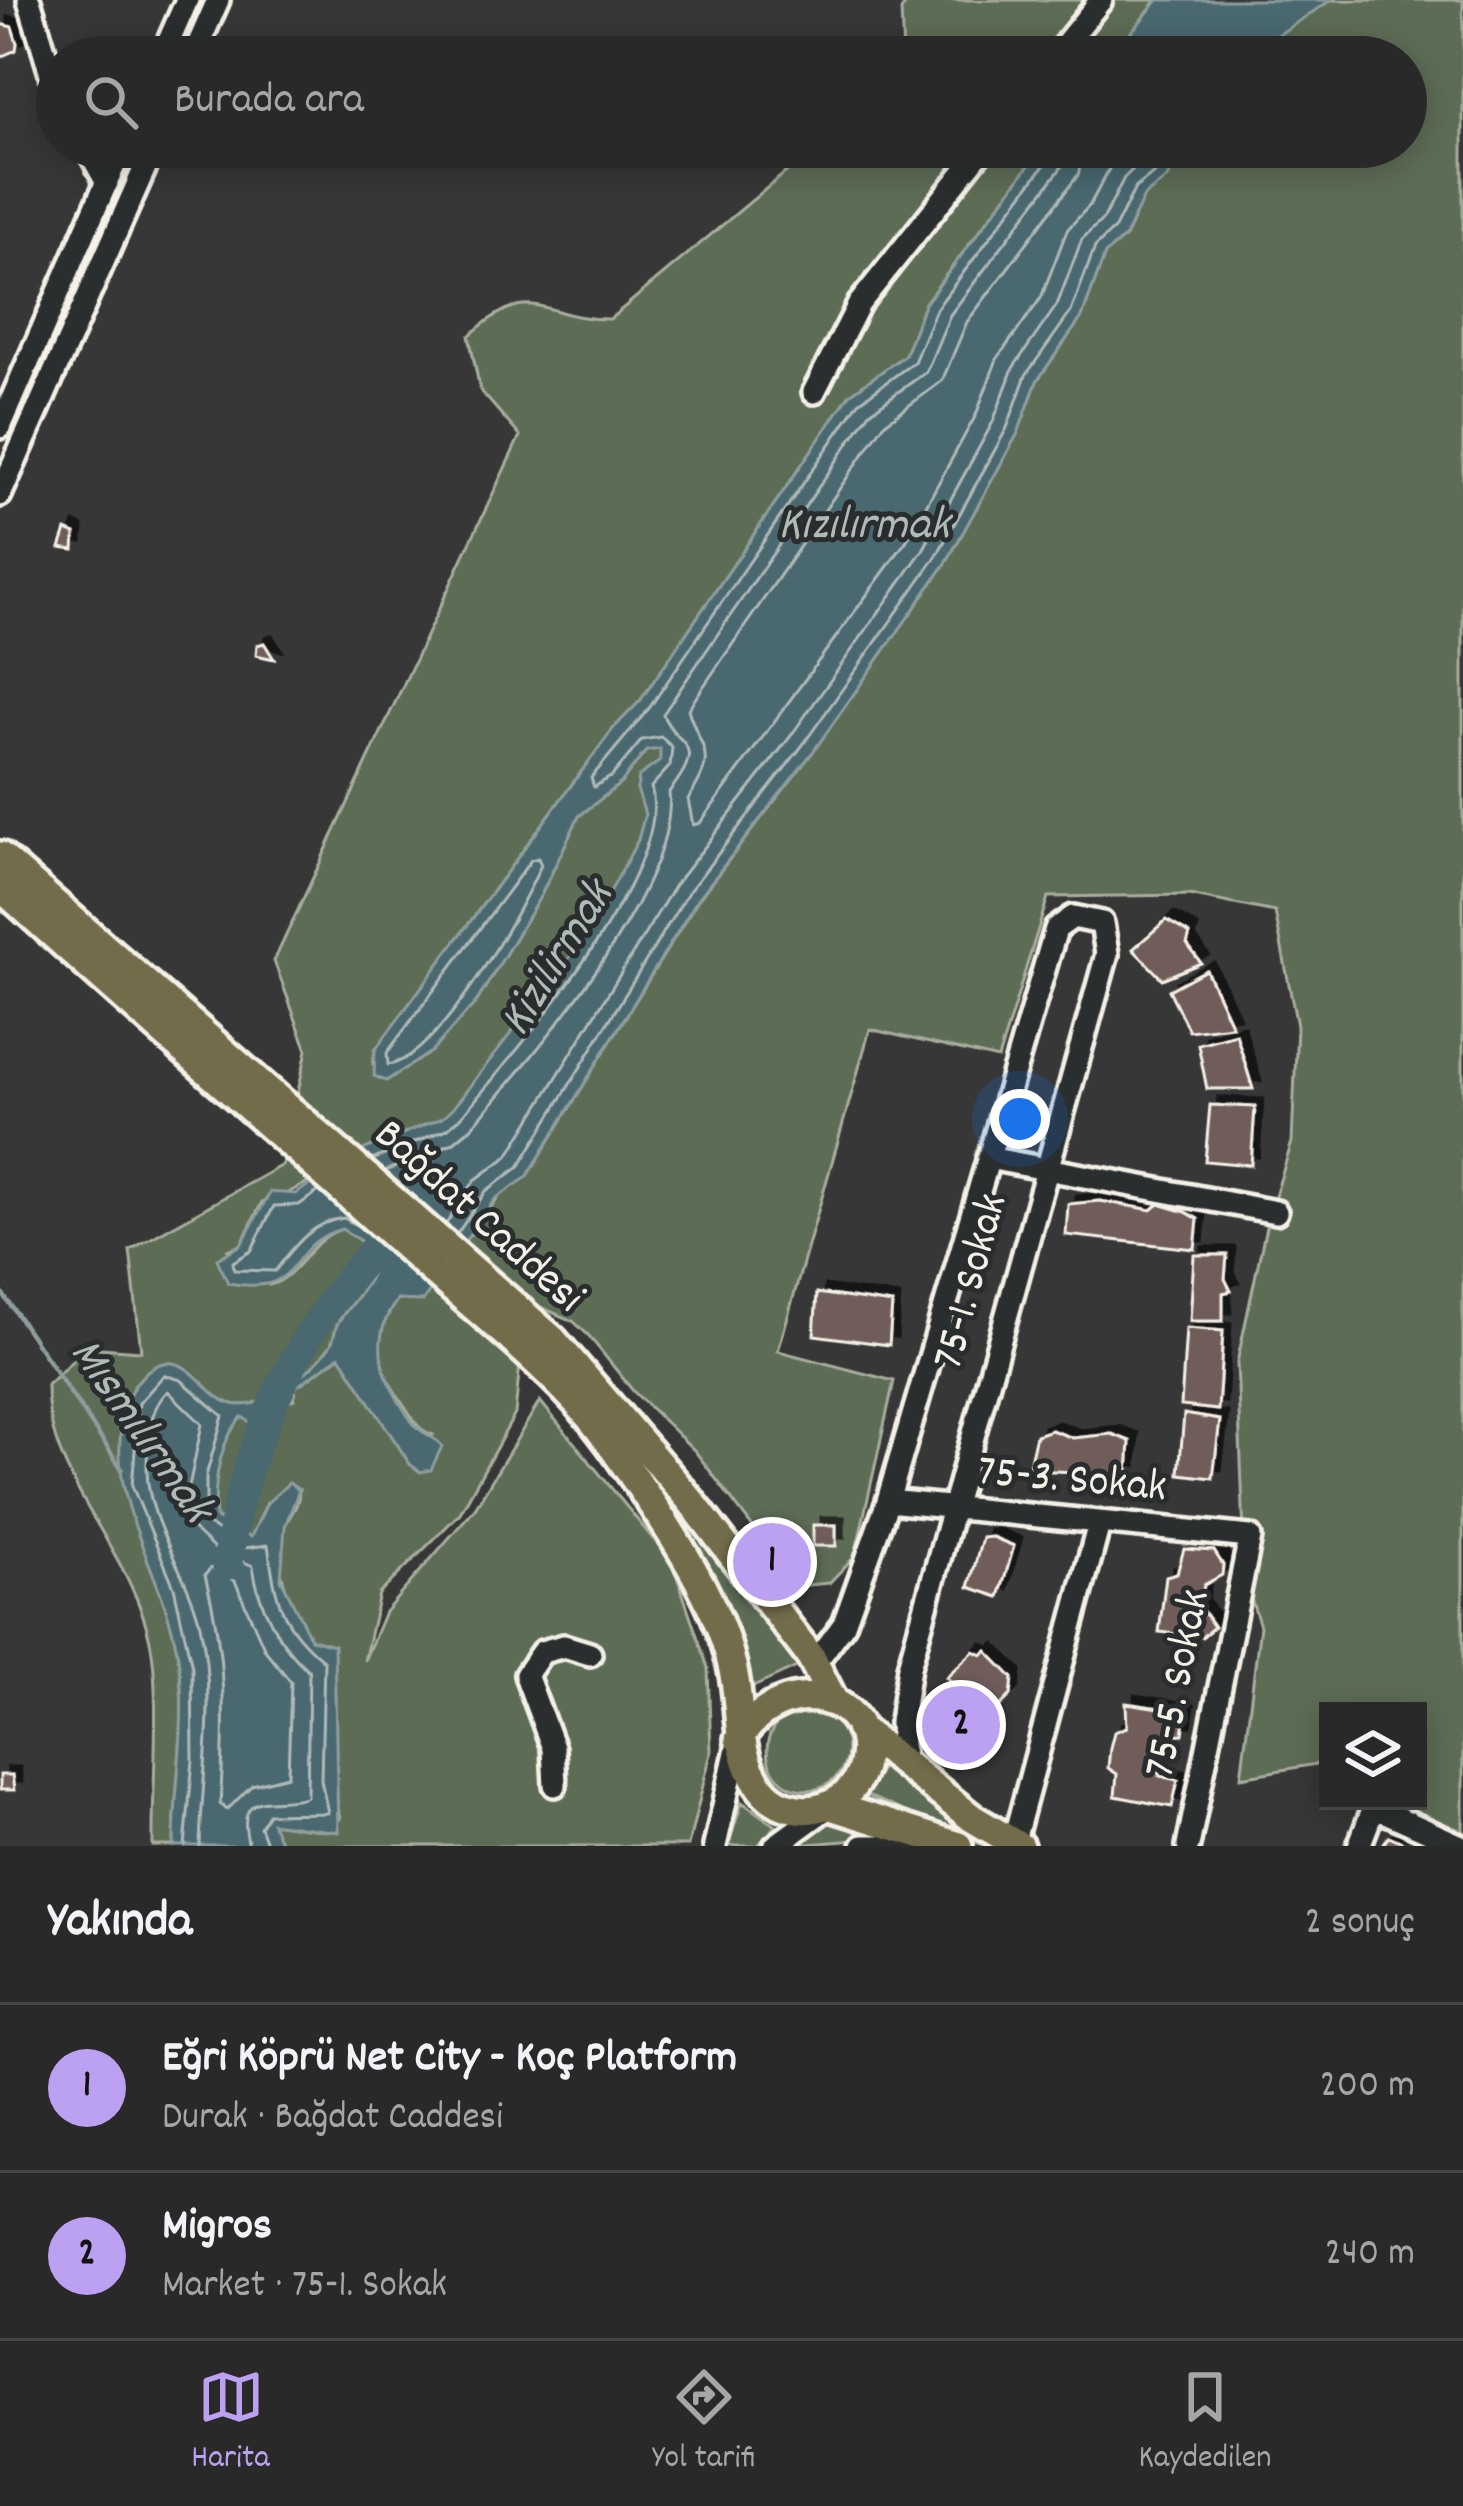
<!DOCTYPE html>
<html lang="tr">
<meta charset="utf-8">
<style>
:root{--surface:#2a2929;--page:#323131;--text:#f1f3f6;--muted:#a5a6a8;--line:#464546;--accent:#bca0f2}
body{margin:0;font-family:Dekko,sans-serif;background:var(--page);color:var(--text)}
.controls{position:absolute;right:36px;bottom:36px;display:grid;overflow:hidden;border-radius:0px;box-shadow:0 6px 30px #0003}
.controls button{width:108px;height:108px;display:grid;place-items:center;padding:0;border:0;border-bottom:3px solid var(--line);background:var(--surface);color:var(--text);font:60px sans-serif}
.you{position:absolute;left:1020px;top:1119px;width:42px;height:42px;margin:-30px;border:9px solid #fff;border-radius:50%;background:#1a73e8;box-shadow:0 0 0 18px #1a73e833}
.badge{display:grid;place-items:center;width:78px;height:78px;border-radius:50%;background:var(--accent);color:#111;font-size:39px;font-weight:700}
.pin{position:absolute;translate:-50% -50%;border:6px solid #fff;box-shadow:0 3px 12px #0006}
.list{margin:0;padding:0;list-style:none}
h2{display:flex;justify-content:space-between;align-items:center;height:156px;margin:0;padding:0 48px;font-size:51px}
h2 small{font-size:39px;font-weight:400;color:var(--muted)}
.list li{display:grid;grid-template-columns:78px 1fr auto;gap:36px;align-items:center;box-sizing:border-box;height:168px;padding:0 48px;border-top:3px solid var(--line)}
.list b{display:block;font-size:45px;white-space:nowrap}
.list p{margin:0;font-size:39px;white-space:nowrap;color:var(--muted)}
.list em{font-size:39px;font-style:normal;color:var(--muted)}
.icon{flex:none;width:66px;height:66px;fill:none;stroke:currentColor;stroke-width:2;stroke-linecap:round;stroke-linejoin:round}
.map{position:relative;flex:none;width:1463px;height:1846px;overflow:hidden}
.search{position:absolute;background:var(--surface);box-shadow:0 6px 30px #0003;left:36px;right:36px;top:36px;height:132px;display:flex;align-items:center;gap:30px;box-sizing:border-box;padding:0 42px;border-radius:66px;color:var(--muted);font-size:45px}
.sheet{height:492px;background:var(--surface)}
nav{display:flex;justify-content:space-around;align-items:center;box-sizing:border-box;height:168px;border-top:3px solid var(--line);background:var(--surface);font-size:33px;color:var(--muted)}
nav a{display:grid;justify-items:center;gap:6px}
nav .on{color:var(--accent)}
.map>svg:first-child{display:block}
.green{fill:#5d6c54;stroke:#a8ae9e;stroke-width:3}
.water{fill:#4a676f;stroke:#8e9e9f;stroke-width:3}
.lines{fill:none;stroke-linecap:round;stroke-linejoin:round}
.shore{stroke:#b0bab8;stroke-width:3}
.stream{stroke:#8e9e9f;stroke-width:4.5}
.river{stroke:#4a676f;stroke-width:30}
.building{fill:#705d5a;stroke:#f4f1e8;stroke-width:3;filter:url(#shadow)}
.minor-casing{stroke:#f4f1e8;stroke-width:30}
.major-casing{stroke:#f4f1e8;stroke-width:36}
.minor{stroke:#2a2d2e;stroke-width:21}
.major{stroke:#736c4b;stroke-width:27}
.labels{text-anchor:middle;dominant-baseline:central;stroke-width:10;stroke-linejoin:round;paint-order:stroke}
.street-label{font-size:45px;fill:#f4f1e8;stroke:#2a2d2e}
.water-label{font-size:48px;font-style:italic;fill:#b0bab8;stroke:#2a2d2e}
</style>
<div class="map">
<svg width="1463" height="1846" viewBox="0 0 1463 1846">
<defs>
<filter id="shadow"><feDropShadow dx="8" dy="-8" stdDeviation="0" flood-color="#0009"/></filter>
</defs>
<rect width="100%" height="100%" fill="#383737"/>
<filter id="ink" filterUnits="userSpaceOnUse"><feTurbulence type="fractalNoise" baseFrequency=".00833" numOctaves="2"/><feDisplacementMap in="SourceGraphic" scale="24" xChannelSelector="R" yChannelSelector="G"/><feConvolveMatrix kernelMatrix="1 2 1 2 8 2 1 2 1" color-interpolation-filters="sRGB"/></filter>
<g filter="url(#ink)">
<path class="green" d="M 909,0 L 1157,0 L 1111,57 L 903,57 L 901,10 Z
M 1331,0 L 1463,0 L 1463,1842 L 1429,1827 L 1397,1801 L 1418,1801 L 1418,1711 L 1328,1711 L 1328,1762 L 1241,1777 L 1260,1626 L 1246,1584 L 1237,1363 L 1267,1222 L 1292,1142 L 1297,1026 L 1275,912 L 1189,895 L 1048,897 L 998,1059 L 870,1029 L 778,1351 L 894,1381 L 855,1556 L 829,1583 L 797,1586 L 695,1451 L 633,1391 L 589,1336 L 573,1321 L 526,1301 L 515,1414 L 460,1513 L 379,1594 L 364,1661 L 385,1612 L 475,1508 L 540,1401 L 672,1562 L 708,1668 L 711,1753 L 688,1846 L 282,1846 L 271,1823 L 325,1831 L 340,1819 L 333,1779 L 333,1645 L 311,1639 C 291,1608 269,1564 285,1526 C 291,1512 299,1507 299,1490 L 267,1503 L 251,1538 L 216,1517 C 213,1488 217,1431 246,1415 C 260,1408 278,1404 294,1399 L 296,1387 L 340,1356 L 410,1464 L 433,1435 C 416,1429 416,1422 406,1408 C 379,1369 366,1345 397,1300 L 410,1298 L 472,1233 L 504,1189 L 527,1177 L 697,901 L 812,753 L 946,563 L 1018,433 L 1037,381 L 1082,317 L 1105,254 L 1125,237 L 1144,196 L 1166,179 L 1186,147 L 1406,147 L 1406,57 L 1244,57 Z
M 816,147 L 1043,147 L 924,304 L 905,355 L 850,394 L 640,701 L 613,729 L 375,1050 L 373,1063 L 458,1020 L 477,1001 L 541,895 L 579,816 L 621,783 L 646,751 L 661,748 L 660,761 L 637,789 C 641,797 645,806 645,815 C 643,864 485,1090 443,1118 C 421,1132 391,1137 367,1149 C 330,1166 301,1192 262,1202 L 241,1245 L 228,1250 L 269,1285 C 299,1278 309,1238 342,1229 L 376,1251 C 376,1281 354,1298 339,1321 C 334,1329 335,1339 330,1346 C 314,1369 270,1406 240,1405 C 207,1405 198,1360 164,1363 C 148,1365 132,1386 127,1401 C 98,1496 168,1572 179,1664 C 187,1725 174,1785 174,1846 L 153,1846 C 152,1790 161,1693 150,1641 C 132,1551 46,1478 47,1385 L 87,1347 L 141,1351 L 130,1250 L 282,1165 L 307,1050 L 274,961 L 520,436 L 480,390 L 469,336 C 535,277 539,320 610,319 Z
M 579,1389 L 801,1665 L 751,1688 C 716,1561 656,1492 579,1389 Z
M767 1750a40 40 0 1 1 80 0a40 40 0 1 1-80 0Z
M 885,1762 L 928,1803 L 1007,1846 L 985,1846 L 865,1795 Z
M 742,1802 L 776,1826 L 757,1846 L 728,1846 Z
M 830,1820 L 891,1837 L 785,1846 Z"/>
<path class="water" d="M 1158,0 L 1331,0 L 1244,57 L 1111,57 Z
M 1043,147 L 1186,147 L 1166,179 L 1144,196 L 1125,237 L 1105,254 L 1082,317 L 1037,381 L 1018,433 L 946,563 L 812,753 L 697,900 L 527,1177 L 495,1199 L 423,1301 L 397,1300 C 365,1344 385,1382 412,1422 C 420,1433 433,1435 442,1446 L 431,1470 L 420,1472 L 410,1464 L 340,1356 L 297,1386 L 278,1420 L 253,1424 L 242,1417 C 219,1441 213,1485 216,1518 L 251,1537 L 267,1503 L 289,1483 L 299,1490 L 285,1526 L 281,1579 L 311,1639 L 334,1645 L 338,1832 L 272,1823 L 282,1846 L 174,1846 C 174,1785 187,1725 179,1664 C 168,1572 97,1496 127,1401 C 132,1386 148,1365 164,1363 C 198,1360 207,1405 241,1405 C 270,1406 314,1369 330,1346 C 335,1339 334,1329 339,1321 C 354,1298 376,1281 376,1251 L 342,1229 C 284,1244 308,1297 228,1283 L 217,1259 L 241,1245 L 270,1192 L 295,1194 L 365,1149 L 442,1118 L 453,1108 L 587,935 L 638,840 L 645,814 L 637,789 L 639,776 L 660,761 L 660,749 L 646,751 L 621,783 L 579,816 L 541,895 L 477,1001 L 431,1052 L 386,1081 L 374,1076 L 375,1050 L 613,729 L 640,701 L 850,394 L 905,355 L 924,305 Z"/>
<g class="lines">
<path class="shore" d="M 1085,147 L 1078,175 L 967,322 L 942,381 L 884,424 L 688,709 C 700,750 720,752 688,799 L 693,825 L 700,823 L 907,540 L 976,415 L 997,359 L 1041,298 L 1067,230 L 1090,205 L 1110,167 L 1134,147
M 538,858 L 541,865 C 521,911 439,1058 388,1065 L 387,1053 L 531,860 Z
M 372,1160 L 447,1129 L 461,1117 C 514,1054 676,869 651,787 L 670,766 L 672,747 L 661,737 L 642,740 L 612,776 L 594,787 L 591,778 L 650,707 L 859,402 L 914,362 L 936,309 L 1049,159 L 1052,147
M 385,1171 L 453,1143 L 471,1128 C 533,1057 679,888 669,792 C 711,739 674,747 663,714 L 870,412 L 926,372 L 950,315 L 1061,168 L 1067,147
M 319,1191 L 299,1205 L 274,1206 L 251,1251 L 233,1262 L 234,1270 L 275,1271 C 294,1247 311,1222 344,1218 L 358,1226
M 446,1224 L 475,1180 L 508,1156 L 675,885 L 790,737 L 923,550 L 993,422 L 1013,368 L 1057,305 L 1082,239 L 1104,218 L 1124,178 L 1156,147
M 457,1234 L 486,1191 L 519,1167 L 687,894 L 802,746 L 936,557 L 1007,428 L 1026,375 L 1071,312 L 1095,247 L 1115,228 L 1135,188 L 1158,170 L 1173,147
M 211,1568 L 235,1581 L 265,1650 L 291,1682 L 288,1776 L 252,1785 L 227,1810 L 220,1804 C 226,1723 226,1653 205,1575 Z
M 185,1846 L 193,1760 L 192,1667 L 174,1587 L 132,1486 L 139,1403 L 164,1375 L 181,1380 L 223,1416 L 206,1476 L 206,1523 L 245,1548 L 268,1545 C 276,1600 279,1624 324,1661 L 321,1780 L 328,1813 L 268,1814 L 260,1827 L 267,1846
M 200,1846 C 202,1772 217,1699 200,1625 C 188,1573 147,1522 147,1469 C 147,1443 148,1409 168,1391 L 202,1424 L 189,1487 L 192,1528 L 213,1548 L 253,1566 C 258,1605 279,1646 309,1671 L 307,1796 C 280,1809 232,1782 249,1846"/>
<path class="stream" d="M 0,1290 L 122,1469"/>
<path class="river" d="M 227,1565 C 245,1433 304,1317 399,1223"/>
</g>
<path class="building" d="M 0,24 L 12,27 L 17,43 L 16,50 L 0,57 Z
M 66,530 L 75,534 L 74,550 L 60,548 Z
M 264,643 L 274,659 L 256,655 L 257,645 Z
M 1166,920 L 1190,934 L 1187,944 L 1201,963 L 1162,979 L 1133,949 Z
M 1206,970 L 1232,1026 L 1189,1031 L 1169,990 Z
M 1236,1034 L 1253,1089 L 1207,1089 L 1198,1044 Z
M 1210,1105 L 1255,1107 L 1251,1165 L 1205,1161 Z
M 1100,1201 L 1152,1210 L 1159,1204 L 1186,1212 L 1198,1219 L 1195,1249 L 1066,1235 L 1068,1204 Z
M 1194,1255 L 1227,1255 L 1225,1279 L 1231,1291 L 1223,1293 L 1223,1321 L 1190,1321 Z
M 817,1293 L 892,1304 L 889,1345 L 814,1335 Z
M 1186,1328 L 1223,1331 L 1218,1410 L 1181,1406 Z
M 1184,1414 L 1220,1420 L 1213,1478 L 1179,1474 Z
M 1051,1430 L 1073,1438 L 1112,1434 L 1130,1441 L 1128,1474 L 1028,1470 L 1036,1435 Z
M 813,1525 L 836,1525 L 836,1546 L 813,1546 Z
M 992,1537 L 1014,1546 L 999,1597 L 969,1587 L 982,1538 Z
M 1184,1549 L 1214,1551 L 1223,1565 L 1222,1575 L 1204,1585 L 1200,1607 L 1214,1627 L 1202,1637 L 1159,1632 L 1166,1576 L 1177,1573 Z
M 974,1651 L 982,1655 L 987,1651 L 1013,1678 L 1011,1695 L 990,1716 L 946,1677 Z
M 1126,1703 L 1186,1712 L 1183,1734 L 1166,1735 L 1159,1770 L 1160,1776 L 1178,1780 L 1172,1807 L 1115,1796 L 1117,1774 L 1108,1768 L 1110,1748 L 1114,1732 L 1127,1727 Z
M 0,1775 L 12,1775 L 14,1790 L 0,1790 Z
M 1389,1836 L 1411,1846 L 1382,1846 Z"/>
<g class="lines">
<g class="minor-casing">
<path id="minor" d="M 29,0 L 57,94
M 162,57 L 187,0
M 193,57 L 218,0
M 1055,57 L 1101,0
M 87,147 L 107,183
M 814,392 L 859,304 L 984,147
M 0,427 L 122,147
M 0,495 L 154,147
M 988,1158 L 1276,1212
M 888,1501 L 1250,1537 L 1188,1846
M 815,1663 L 844,1624 L 888,1501 L 1056,929 L 1073,917 L 1102,923 L 1107,954 L 909,1667 L 901,1721 L 903,1766
M 555,1785 L 553,1748 L 526,1675 L 542,1652 L 564,1646 L 590,1654
M 1013,1844 L 1099,1524
M 715,1846 L 739,1739
M 775,1846 L 827,1808
M 863,1846 L 924,1846
M 1359,1846 L 1374,1807 L 1461,1846"/>
</g>
<g class="major-casing">
<path id="major" d="M 0,856 L 553,1340 L 690,1500 L 811,1657 L 834,1702
M 0,886 C 136,1011 278,1130 415,1255 C 468,1303 528,1349 576,1401 C 605,1433 628,1469 652,1504 C 685,1553 723,1615 734,1675 C 742,1714 735,1754 761,1788 C 789,1825 850,1812 862,1768 C 882,1694 782,1669 739,1739
M 859,1728 L 972,1818 L 1019,1846
M 831,1806 L 958,1846"/>
</g>
<use href="#minor" class="minor"/>
<use href="#major" class="major"/>
</g>
</g>
<g class="labels">
<g class="street-label">
<text transform="translate(477 1218) rotate(42)">Bağdat Caddesi</text>
<text transform="translate(973 1282) rotate(-75)">75-1. Sokak</text>
<text transform="translate(1072 1482) rotate(5)">75-3. Sokak</text>
<text transform="translate(1180 1684) rotate(-79)">75-5. Sokak</text>
</g>
<g class="water-label">
<text x="864" y="527">Kızılırmak</text>
<text transform="translate(559 960) rotate(-58)">Kizilirmak</text>
<text transform="translate(139 1432) rotate(55)">Mısmılırmak</text>
</g>
</g>
</svg>
<div class="controls">
<button><svg class="icon" aria-label="layers" viewBox="0 0 24 24"><path d="M12 4l9 5-9 5-9-5zM3 14l9 5 9-5"/></svg></button>
</div>
<div class="you"></div>
<div class="pin badge" style="left:772px;top:1562px">1</div>
<div class="pin badge" style="left:961px;top:1725px">2</div>
<div class="search"><svg class="icon" aria-label="search" viewBox="0 0 24 24"><circle cx="10" cy="10" r="6"/><path d="M15 15l6 6"/></svg>Burada ara</div>
</div>
<section class="sheet">
<h2>Yakında<small>2 sonuç</small></h2>
<ul class="list">
<li><span class="badge">1</span><div><b>Eğri Köprü Net City - Koç Platform</b><p>Durak · Bağdat Caddesi</p></div><em>200 m</em></li>
<li><span class="badge">2</span><div><b>Migros</b><p>Market · 75-1. Sokak</p></div><em>240 m</em></li>
</ul>
</section>
<nav>
<a class="on"><svg class="icon" aria-label="map" viewBox="0 0 24 24"><path d="M3 6l6-2 6 2 6-2v14l-6 2-6-2-6 2zM9 4v14M15 6v14"/></svg>Harita</a>
<a><svg class="icon" aria-label="directions" viewBox="0 0 24 24"><path d="M12 3l9 9-9 9-9-9zM9 14v-3h6M13 9l2 2-2 2"/></svg>Yol tarifi</a>
<a><svg class="icon" aria-label="saved" viewBox="0 0 24 24"><path d="M7 4h10v16l-5-4-5 4z"/></svg>Kaydedilen</a>
</nav>
